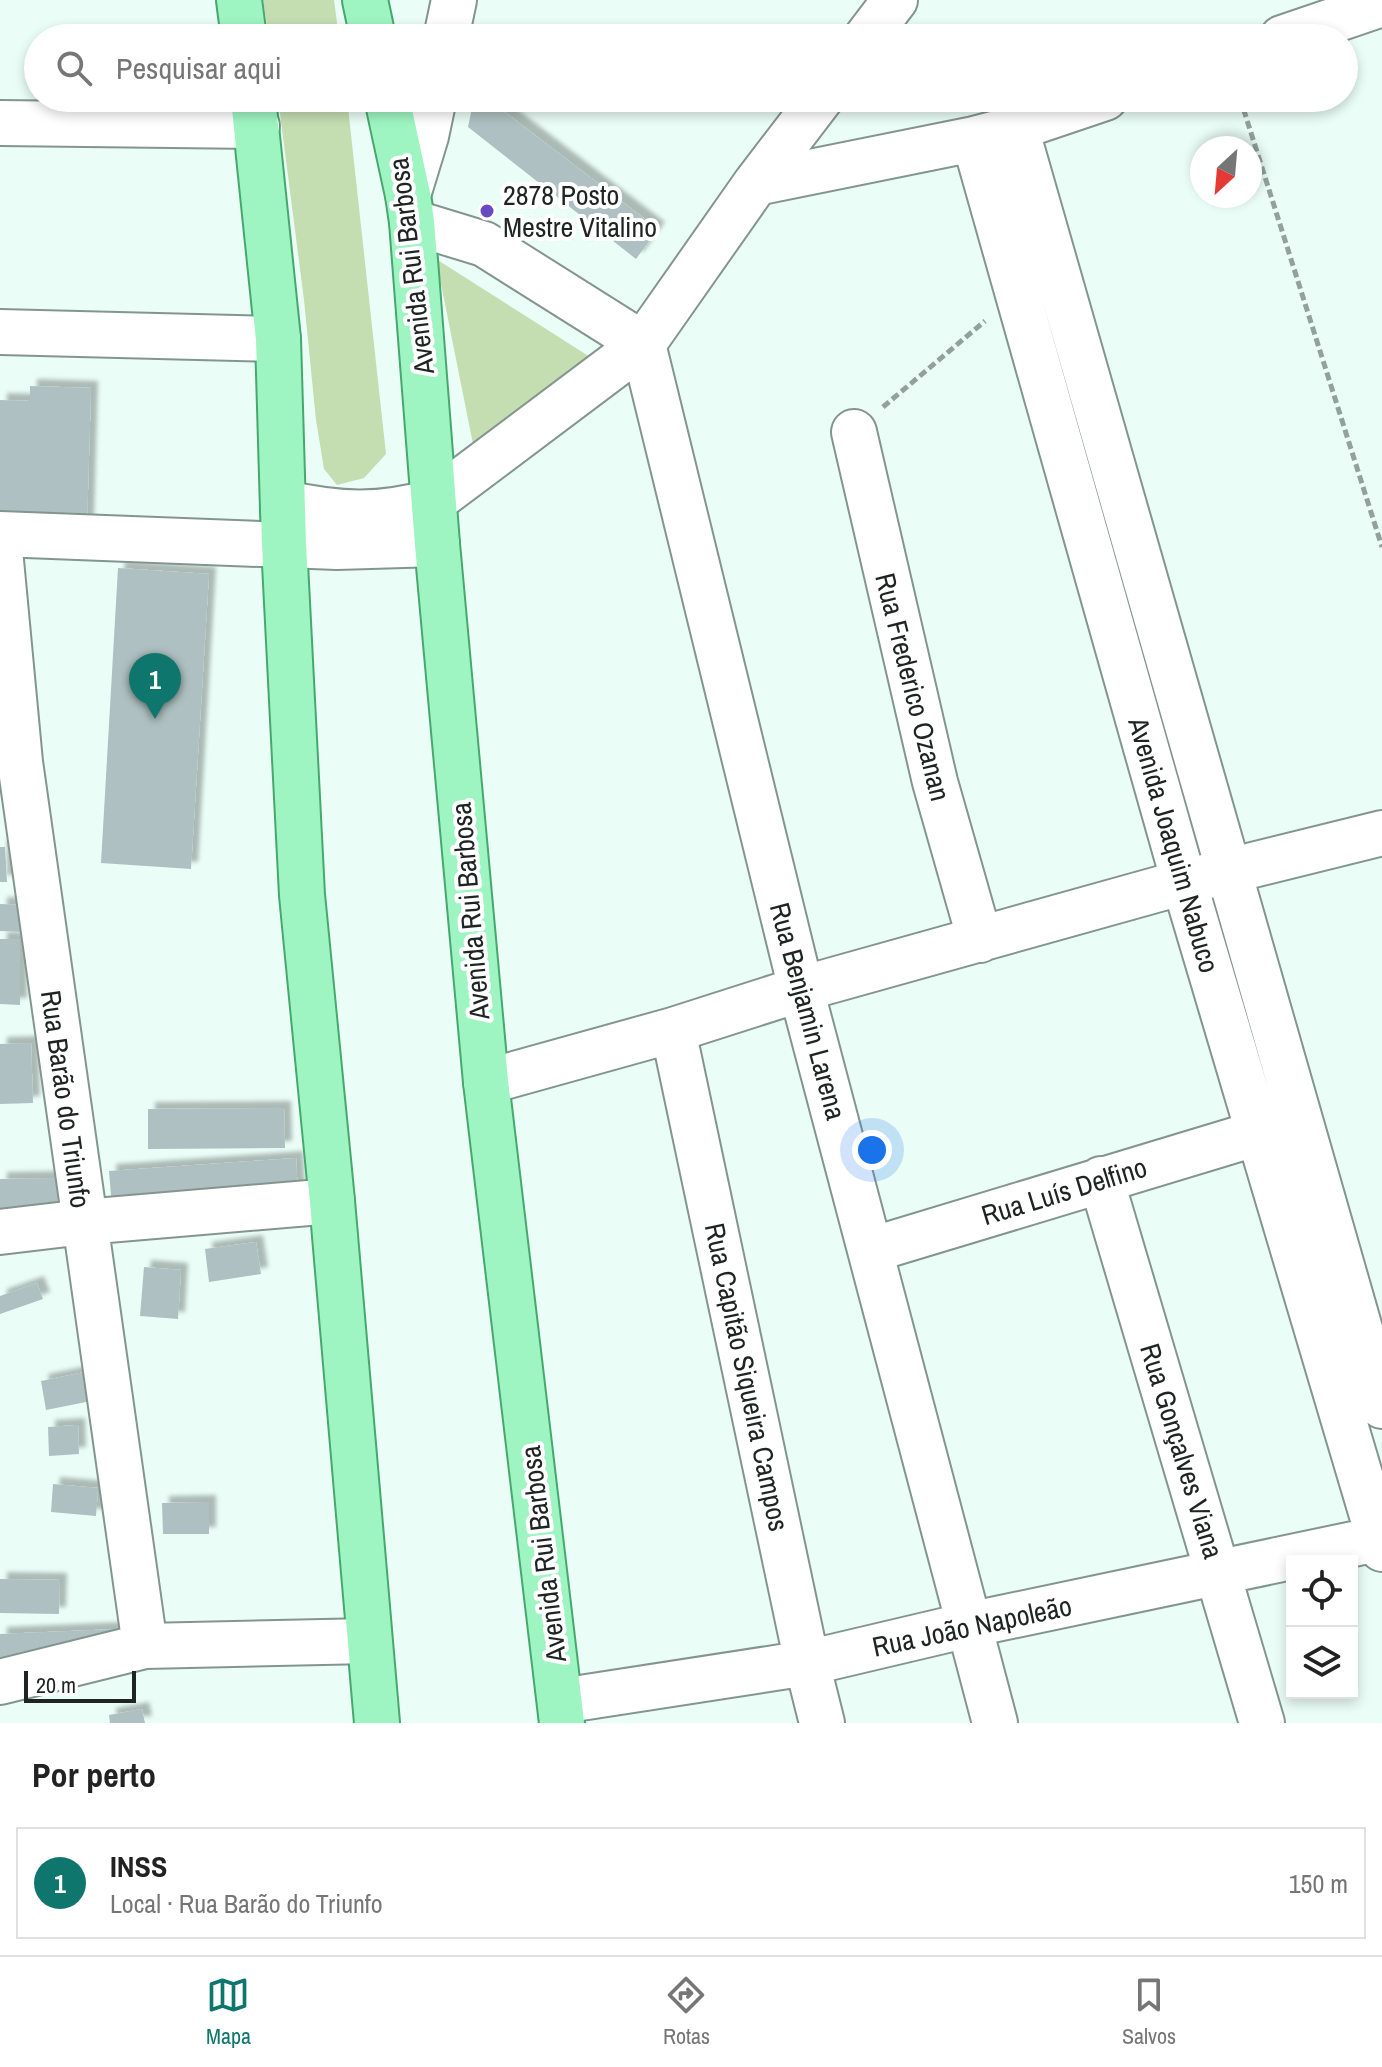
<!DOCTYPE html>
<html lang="pt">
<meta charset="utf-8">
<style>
:root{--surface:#fff;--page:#f6f6f6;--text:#222;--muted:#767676;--line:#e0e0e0;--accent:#0f766e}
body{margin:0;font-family:"Archivo Narrow",sans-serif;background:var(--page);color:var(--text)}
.controls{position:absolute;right:24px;bottom:24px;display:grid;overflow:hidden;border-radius:0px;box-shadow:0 4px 12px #0003}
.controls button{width:72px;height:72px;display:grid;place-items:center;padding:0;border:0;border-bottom:2px solid var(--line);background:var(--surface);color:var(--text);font:40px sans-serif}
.compass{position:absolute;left:1190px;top:136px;width:72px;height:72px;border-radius:50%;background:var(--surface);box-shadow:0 4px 12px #0003;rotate:206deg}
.scale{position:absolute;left:24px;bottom:20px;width:112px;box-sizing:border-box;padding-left:8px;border:4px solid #1e2422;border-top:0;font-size:22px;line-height:28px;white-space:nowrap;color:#1e2422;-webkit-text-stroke:6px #fff;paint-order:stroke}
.you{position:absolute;left:872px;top:1150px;width:28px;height:28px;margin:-20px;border:6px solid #fff;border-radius:50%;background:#1a73e8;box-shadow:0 0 0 12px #1a73e833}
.badge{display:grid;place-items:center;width:52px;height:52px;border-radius:50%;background:var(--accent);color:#fff;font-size:26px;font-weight:700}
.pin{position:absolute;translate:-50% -66px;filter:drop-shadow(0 2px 4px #0008)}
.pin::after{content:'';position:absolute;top:42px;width:28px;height:24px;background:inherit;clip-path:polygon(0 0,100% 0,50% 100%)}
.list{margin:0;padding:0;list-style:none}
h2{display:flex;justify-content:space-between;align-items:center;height:104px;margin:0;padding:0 32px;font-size:34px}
h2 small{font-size:26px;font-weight:400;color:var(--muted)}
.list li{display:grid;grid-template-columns:52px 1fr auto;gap:24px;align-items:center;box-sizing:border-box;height:112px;margin:0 16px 16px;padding:0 16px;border:2px solid var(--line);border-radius:0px}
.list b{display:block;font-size:30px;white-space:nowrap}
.list p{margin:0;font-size:26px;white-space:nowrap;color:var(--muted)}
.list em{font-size:26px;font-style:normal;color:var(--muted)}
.icon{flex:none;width:44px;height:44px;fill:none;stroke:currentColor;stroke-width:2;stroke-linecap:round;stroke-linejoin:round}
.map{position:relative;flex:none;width:1382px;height:1723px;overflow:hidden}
.search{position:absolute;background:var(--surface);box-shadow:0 4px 12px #0003;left:24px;right:24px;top:24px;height:88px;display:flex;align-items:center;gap:20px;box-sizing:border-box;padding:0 28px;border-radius:44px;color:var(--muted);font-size:30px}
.sheet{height:232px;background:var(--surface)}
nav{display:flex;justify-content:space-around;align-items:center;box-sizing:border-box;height:112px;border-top:2px solid var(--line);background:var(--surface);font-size:22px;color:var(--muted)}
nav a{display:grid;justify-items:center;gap:4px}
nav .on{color:var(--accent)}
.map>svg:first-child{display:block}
.green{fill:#c4ddb1}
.building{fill:#aec0c1;filter:url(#shadow)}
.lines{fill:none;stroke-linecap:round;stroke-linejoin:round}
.minor-casing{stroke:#849590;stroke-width:48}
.major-casing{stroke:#47a86f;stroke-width:48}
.path{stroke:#93a19d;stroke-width:5;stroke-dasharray:8 4;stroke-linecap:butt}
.minor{stroke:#fff;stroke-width:44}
.major{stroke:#9ef5c2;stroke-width:44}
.poi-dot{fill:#6849c2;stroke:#fff;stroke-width:3}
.labels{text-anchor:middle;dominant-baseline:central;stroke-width:8;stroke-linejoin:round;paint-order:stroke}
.poi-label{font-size:28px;fill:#1e2422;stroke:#fff;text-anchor:start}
.street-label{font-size:28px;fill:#1e2422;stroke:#fff}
</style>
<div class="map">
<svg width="1382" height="1723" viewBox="0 0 1382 1723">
<defs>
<filter id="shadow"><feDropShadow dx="7" dy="-7" stdDeviation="2" flood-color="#0004"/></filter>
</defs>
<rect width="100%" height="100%" fill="#eafdf7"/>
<path class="green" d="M 263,0 L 334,0 L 339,38 L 269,38 Z
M 278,98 L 347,98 L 386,454 L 364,478 L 337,485 L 324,469 L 316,420 L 304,300 Z
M 436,259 L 590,357 L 473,444 Z"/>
<path class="building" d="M 474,98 L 486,98 L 658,229 L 636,259 L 468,127 Z
M 30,386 L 91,388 L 87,525 L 0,521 L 0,400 L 30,401 Z
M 118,568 L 209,574 L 191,869 L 101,863 Z
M 0,847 L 5,847 L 7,882 L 0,882 Z
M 0,904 L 23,905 L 21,932 L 0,931 Z
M 0,939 L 20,939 L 20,1005 L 0,1004 Z
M 31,1043 L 33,1103 L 0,1104 L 0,1044 Z
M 284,1108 L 285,1148 L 148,1149 L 148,1109 Z
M 296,1158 L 298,1195 L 112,1207 L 109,1171 Z
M 57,1178 L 58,1216 L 0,1217 L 0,1179 Z
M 256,1242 L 261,1274 L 209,1282 L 205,1249 Z
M 144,1267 L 181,1270 L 178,1319 L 140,1316 Z
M 37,1283 L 43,1299 L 0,1314 L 0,1296 Z
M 85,1372 L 91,1401 L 46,1410 L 41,1381 Z
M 78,1425 L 79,1454 L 49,1456 L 48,1427 Z
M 53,1484 L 98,1488 L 96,1516 L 51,1512 Z
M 209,1502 L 209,1534 L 163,1534 L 162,1503 Z
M 0,1579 L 60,1580 L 59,1614 L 0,1613 Z
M 141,1628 L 0,1675 L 0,1634 Z
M 142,1709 L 145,1723 L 110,1723 L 109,1715 Z"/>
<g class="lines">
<g class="minor-casing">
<path id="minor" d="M 446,38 L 454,0
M 866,38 L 895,0
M 1282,38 L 1382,4
M 0,123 L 257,126
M 1016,128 L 1382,1406
M 974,139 L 1184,882 L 1382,1549
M 756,183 L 974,139 L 1016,128 L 1105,98
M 408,195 L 426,136 L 434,98
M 412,222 L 484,244 L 643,344
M 0,332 L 278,339
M 643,344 L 801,989 L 995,1723
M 854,432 L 935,782 L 980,940
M 285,503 C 339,515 380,517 434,501 L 643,344 L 756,183 L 821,98
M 0,534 L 337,547 L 437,544
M 0,550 L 20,762 L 145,1646
M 673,1030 L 807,1663 L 822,1723
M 486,1082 L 673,1030 L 801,989 L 1184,882 L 1382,833
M 1101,1179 L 1262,1723
M 0,1232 L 84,1222 L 332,1201
M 871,1250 L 1258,1133
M 0,1682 L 145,1646 L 369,1641
M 561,1701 L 807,1663 L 968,1625 L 1382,1538"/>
</g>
<g class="major-casing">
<path id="major" d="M 239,0 L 244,38
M 365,0 L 373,38
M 253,98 L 278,339 L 284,544 L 302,895 L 332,1201 L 377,1723
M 387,98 L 408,195 L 412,222 L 437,544 L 486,1082 L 562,1723"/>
</g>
<path class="path" d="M 1240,98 L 1382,547
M 883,407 L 985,321"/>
<use href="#minor" class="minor"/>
<use href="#major" class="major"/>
</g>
<circle class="poi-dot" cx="487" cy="211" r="8"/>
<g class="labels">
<g class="poi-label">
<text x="503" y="195">2878 Posto<tspan x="503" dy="32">Mestre Vitalino</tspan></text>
</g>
<g class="street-label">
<text transform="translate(411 266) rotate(-97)">Avenida Rui Barbosa</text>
<text transform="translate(913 687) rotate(76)">Rua Frederico Ozanan</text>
<text transform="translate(1174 845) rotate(74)">Avenida Joaquim Nabuco</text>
<text transform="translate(470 911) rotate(-95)">Avenida Rui Barbosa</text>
<text transform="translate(808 1011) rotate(75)">Rua Benjamin Larena</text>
<text transform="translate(66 1099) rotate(82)">Rua Barão do Triunfo</text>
<text transform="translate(1064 1191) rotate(-17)">Rua Luís Delfino</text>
<text transform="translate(747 1377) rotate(78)">Rua Capitão Siqueira Campos</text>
<text transform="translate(1182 1451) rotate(73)">Rua Gonçalves Viana</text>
<text transform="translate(543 1554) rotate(-97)">Avenida Rui Barbosa</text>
<text transform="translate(972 1626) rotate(-12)">Rua João Napoleão</text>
</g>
</g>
</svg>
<div class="controls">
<button><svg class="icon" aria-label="locate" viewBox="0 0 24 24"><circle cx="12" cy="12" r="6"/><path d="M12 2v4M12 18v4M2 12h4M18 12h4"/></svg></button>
<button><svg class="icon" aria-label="layers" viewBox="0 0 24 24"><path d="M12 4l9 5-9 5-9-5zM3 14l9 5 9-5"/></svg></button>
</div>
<svg class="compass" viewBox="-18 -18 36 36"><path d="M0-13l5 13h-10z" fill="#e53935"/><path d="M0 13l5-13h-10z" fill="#767676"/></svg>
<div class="scale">20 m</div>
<div class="you"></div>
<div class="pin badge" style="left:155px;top:719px">1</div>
<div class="search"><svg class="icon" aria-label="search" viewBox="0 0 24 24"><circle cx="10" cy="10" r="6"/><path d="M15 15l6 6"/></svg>Pesquisar aqui</div>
</div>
<section class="sheet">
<h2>Por perto<small></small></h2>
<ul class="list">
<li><span class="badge">1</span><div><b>INSS</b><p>Local · Rua Barão do Triunfo</p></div><em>150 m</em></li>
</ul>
</section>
<nav>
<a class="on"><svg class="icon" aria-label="map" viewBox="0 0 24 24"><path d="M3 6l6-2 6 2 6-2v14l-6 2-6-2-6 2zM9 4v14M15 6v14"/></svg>Mapa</a>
<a><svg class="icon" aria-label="directions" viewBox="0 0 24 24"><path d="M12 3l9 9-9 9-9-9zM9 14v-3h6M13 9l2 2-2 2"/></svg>Rotas</a>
<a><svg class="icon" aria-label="saved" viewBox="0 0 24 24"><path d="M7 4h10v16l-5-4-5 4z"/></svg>Salvos</a>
</nav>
